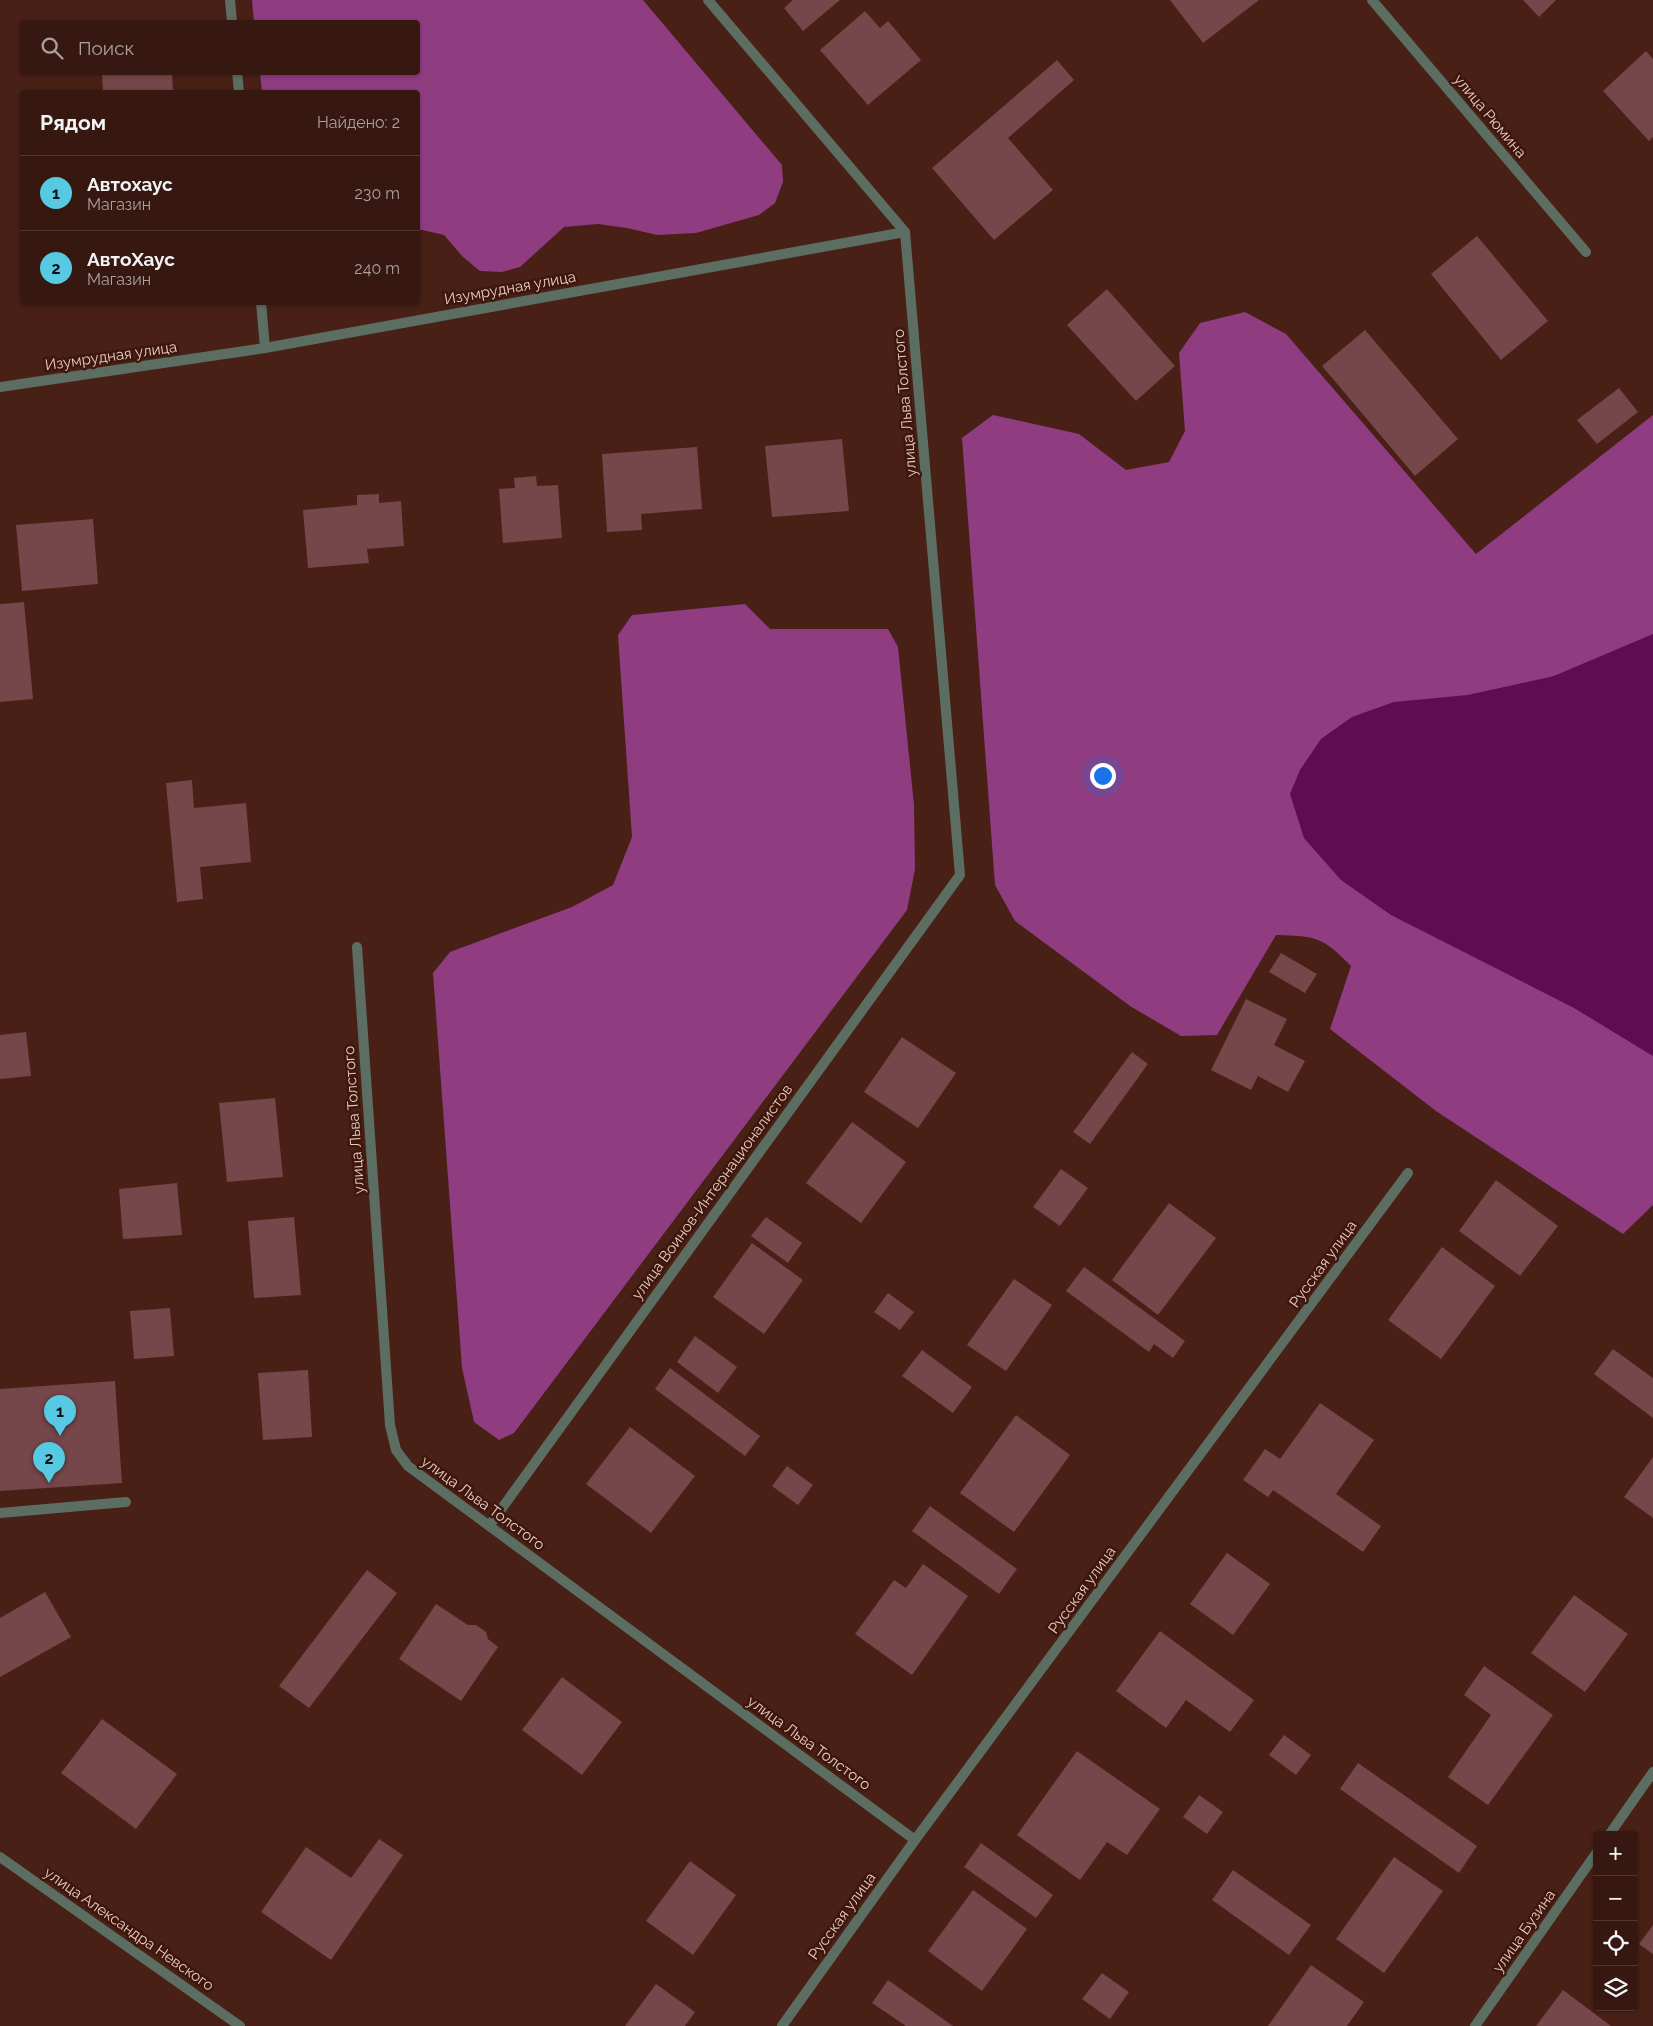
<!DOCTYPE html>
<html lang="ru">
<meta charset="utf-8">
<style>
:root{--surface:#361810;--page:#41251e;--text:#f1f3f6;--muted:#aaa09f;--line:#503730;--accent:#57c9e2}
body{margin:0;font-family:Raleway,sans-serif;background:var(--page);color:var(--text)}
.controls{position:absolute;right:15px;bottom:15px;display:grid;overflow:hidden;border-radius:5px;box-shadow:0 1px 4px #0004}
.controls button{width:45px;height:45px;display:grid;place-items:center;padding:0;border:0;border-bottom:1px solid var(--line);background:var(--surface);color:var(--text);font:25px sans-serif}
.you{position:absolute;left:1102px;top:775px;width:18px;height:18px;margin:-12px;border:4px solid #fff;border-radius:50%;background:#1a73e8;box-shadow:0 0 0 8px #1a73e833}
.badge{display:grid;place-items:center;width:32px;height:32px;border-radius:50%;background:var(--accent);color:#111;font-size:16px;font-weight:700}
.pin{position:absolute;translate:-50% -41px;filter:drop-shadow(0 1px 2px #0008)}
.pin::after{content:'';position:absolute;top:26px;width:18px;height:15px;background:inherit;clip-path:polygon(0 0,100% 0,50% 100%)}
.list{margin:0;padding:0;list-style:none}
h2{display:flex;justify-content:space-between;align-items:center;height:65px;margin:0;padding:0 20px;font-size:21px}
h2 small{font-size:16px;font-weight:400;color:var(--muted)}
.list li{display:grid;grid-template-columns:32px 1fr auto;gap:15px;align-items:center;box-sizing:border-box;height:75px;padding:0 20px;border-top:1px solid var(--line)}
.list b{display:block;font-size:19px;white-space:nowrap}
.list p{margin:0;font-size:16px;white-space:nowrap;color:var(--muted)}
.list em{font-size:16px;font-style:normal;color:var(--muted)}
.icon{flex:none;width:28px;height:28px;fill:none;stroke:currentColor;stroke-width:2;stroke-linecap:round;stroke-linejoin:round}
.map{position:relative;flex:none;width:1653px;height:2026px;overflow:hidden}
.search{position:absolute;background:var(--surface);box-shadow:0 1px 4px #0004;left:20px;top:20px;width:400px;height:55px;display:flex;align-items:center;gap:12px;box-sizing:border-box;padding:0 18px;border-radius:5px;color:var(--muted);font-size:19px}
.panel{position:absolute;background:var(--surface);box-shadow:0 1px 4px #0004;left:20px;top:90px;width:400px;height:215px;border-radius:5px}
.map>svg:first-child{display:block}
.green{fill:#5e0d53}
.forest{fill:#8f3c80}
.building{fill:#75464a}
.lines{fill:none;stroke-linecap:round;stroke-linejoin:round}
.service{stroke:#5c6e62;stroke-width:10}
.minor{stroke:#5c6e62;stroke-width:10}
.labels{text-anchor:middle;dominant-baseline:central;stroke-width:5;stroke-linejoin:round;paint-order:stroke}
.street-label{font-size:15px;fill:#e8ccc5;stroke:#3d160c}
</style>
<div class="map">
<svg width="1653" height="2026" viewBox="0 0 1653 2026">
<rect width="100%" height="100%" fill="#482016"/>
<path class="green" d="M 1653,634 L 1653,1056 L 1574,1008 L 1391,915 L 1341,880 L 1304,838 L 1290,794 L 1300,770 L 1321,739 L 1352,717 L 1394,702 L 1468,695 L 1554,676 Z"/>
<path class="forest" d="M 252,0 L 643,0 L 782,165 L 783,182 L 775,203 L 759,215 L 696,233 L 657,235 L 627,228 L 598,224 L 564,227 L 520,267 L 502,272 L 480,271 L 463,257 L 444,235 L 418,229 L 418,92 L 262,92 L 260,73 L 418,72 L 418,22 L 254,22 Z
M 1245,312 L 1286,334 L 1476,554 L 1653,415 L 1653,634 L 1554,676 L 1468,695 L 1394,702 L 1352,717 L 1321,739 L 1300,770 L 1290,794 L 1304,838 L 1341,880 L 1391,915 L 1574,1008 L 1653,1056 L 1653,1205 L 1623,1234 L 1436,1111 L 1330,1029 L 1351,966 C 1323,937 1316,936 1276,935 L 1217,1035 L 1181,1036 L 1130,1006 L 1015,921 L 995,885 L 962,438 L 993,415 L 1079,434 L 1126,470 L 1169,462 L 1185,431 L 1179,353 L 1200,323 Z
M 745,604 L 770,629 L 888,629 L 898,647 L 914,805 L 915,869 L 907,910 L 514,1433 L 499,1440 L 474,1422 L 462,1368 L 433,973 L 450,952 L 572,907 L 613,885 L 632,837 L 618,635 L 632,615 Z"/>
<path class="building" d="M 793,0 L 840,0 L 803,31 L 784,8 Z
M 1170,0 L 1259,0 L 1203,43 Z
M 1523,0 L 1556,0 L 1539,17 Z
M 865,11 L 880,28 L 888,21 L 921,60 L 868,105 L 820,50 Z
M 1646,51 L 1653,59 L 1653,137 L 1649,141 L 1603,91 Z
M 1057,60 L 1074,80 L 1008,138 L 1053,190 L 994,240 L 932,168 Z
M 102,72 L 172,72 L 173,92 L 103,92 Z
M 1477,236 L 1548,321 L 1501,360 L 1431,274 Z
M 1107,289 L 1175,366 L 1136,401 L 1067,325 Z
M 1365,330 L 1458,439 L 1415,476 L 1322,366 Z
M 1619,388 L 1638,412 L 1597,444 L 1577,420 Z
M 842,439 L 849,511 L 772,517 L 765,446 Z
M 697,447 L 702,509 L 641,514 L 642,530 L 607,532 L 602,454 Z
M 536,476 L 537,486 L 558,485 L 562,538 L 503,543 L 499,489 L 515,488 L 514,478 Z
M 379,494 L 379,503 L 401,501 L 404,546 L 367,549 L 369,563 L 308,568 L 303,510 L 357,505 L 357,495 Z
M 93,519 L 98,584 L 22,591 L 16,525 Z
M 24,602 L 33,699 L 0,702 L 0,604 Z
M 192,780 L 194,808 L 246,803 L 251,862 L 200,867 L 203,899 L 177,902 L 166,783 Z
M 1281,953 L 1317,974 L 1305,993 L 1269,972 Z
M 1246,999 L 1287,1019 L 1274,1045 L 1305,1061 L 1288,1092 L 1258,1076 L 1251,1090 L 1211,1070 Z
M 26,1032 L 31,1076 L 0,1079 L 0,1035 Z
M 902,1037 L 956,1073 L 918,1128 L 864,1092 Z
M 1132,1052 L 1148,1064 L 1090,1144 L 1073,1132 Z
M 275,1098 L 283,1177 L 227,1182 L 219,1103 Z
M 852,1122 L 906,1162 L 861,1223 L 806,1183 Z
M 1061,1169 L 1088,1188 L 1060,1226 L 1033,1207 Z
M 1496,1180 L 1558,1226 L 1520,1276 L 1459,1231 Z
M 177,1183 L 182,1235 L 123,1239 L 119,1189 Z
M 1169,1203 L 1216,1238 L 1158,1315 L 1112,1280 Z
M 294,1217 L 301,1295 L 254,1298 L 248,1221 Z
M 766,1217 L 802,1243 L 788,1263 L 751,1236 Z
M 752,1243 L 803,1280 L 764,1334 L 713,1297 Z
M 1442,1247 L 1495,1286 L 1441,1359 L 1388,1320 Z
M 1084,1267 L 1185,1341 L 1173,1358 L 1154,1344 L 1149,1352 L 1066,1291 Z
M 1014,1279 L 1052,1305 L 1006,1371 L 967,1345 Z
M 888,1293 L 914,1312 L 900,1330 L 874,1312 Z
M 170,1308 L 174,1356 L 134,1359 L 130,1311 Z
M 695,1336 L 737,1367 L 718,1393 L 677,1362 Z
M 1613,1349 L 1653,1378 L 1653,1418 L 1594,1374 Z
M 922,1350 L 972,1387 L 953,1413 L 902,1376 Z
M 670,1368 L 760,1436 L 745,1456 L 655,1389 Z
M 308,1370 L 312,1437 L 263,1440 L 258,1373 Z
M 115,1381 L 122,1483 L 0,1491 L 0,1389 Z
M 1320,1403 L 1374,1440 L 1336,1494 L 1381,1526 L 1363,1552 L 1273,1490 L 1268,1497 L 1243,1480 L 1265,1449 L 1280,1459 Z
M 1016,1415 L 1070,1455 L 1014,1532 L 960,1493 Z
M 630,1427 L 695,1476 L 651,1533 L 586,1484 Z
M 1653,1457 L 1653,1518 L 1624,1497 Z
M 787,1466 L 813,1485 L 798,1505 L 772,1486 Z
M 930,1506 L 1017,1569 L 999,1594 L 912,1531 Z
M 1227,1553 L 1270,1584 L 1233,1635 L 1190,1604 Z
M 923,1564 L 968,1596 L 912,1675 L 855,1634 L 894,1580 L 906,1588 Z
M 367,1570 L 397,1593 L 309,1708 L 279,1686 Z
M 45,1592 L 71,1637 L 0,1677 L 0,1618 Z
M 1574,1595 L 1628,1634 L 1585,1692 L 1531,1653 Z
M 436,1604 L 468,1625 L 476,1625 L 486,1632 L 488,1639 L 498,1647 L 461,1701 L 399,1659 Z
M 1160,1631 L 1254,1700 L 1230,1732 L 1186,1700 L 1166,1728 L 1116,1691 Z
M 1484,1666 L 1553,1715 L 1488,1805 L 1448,1777 L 1491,1715 L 1464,1695 Z
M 562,1677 L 622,1722 L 582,1775 L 522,1730 Z
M 102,1719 L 177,1774 L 136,1829 L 61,1773 Z
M 1284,1735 L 1311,1755 L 1296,1775 L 1269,1755 Z
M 1077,1751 L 1160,1809 L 1127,1855 L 1107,1842 L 1080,1880 L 1017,1835 Z
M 1358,1763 L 1477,1846 L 1459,1873 L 1340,1789 Z
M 1199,1795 L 1223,1812 L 1207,1834 L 1183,1817 Z
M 379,1839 L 403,1855 L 331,1960 L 261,1912 L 306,1847 L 351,1878 Z
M 981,1843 L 1053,1895 L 1036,1918 L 964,1867 Z
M 1394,1857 L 1443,1891 L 1384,1973 L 1336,1939 Z
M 690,1861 L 736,1895 L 693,1955 L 646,1921 Z
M 1233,1870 L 1311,1925 L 1289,1955 L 1212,1900 Z
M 973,1890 L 1027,1929 L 982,1991 L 928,1951 Z
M 1653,1925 L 1653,1954 L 1639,1944 Z
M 1311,1965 L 1364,2002 L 1347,2026 L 1268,2026 Z
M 1102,1973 L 1129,1992 L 1110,2019 L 1082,1999 Z
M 888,1980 L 953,2026 L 906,2026 L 872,2003 Z
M 656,1984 L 695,2012 L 685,2026 L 625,2026 Z
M 1563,1990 L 1611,2026 L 1536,2026 Z"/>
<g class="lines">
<path class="service" d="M 0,1513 L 126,1502"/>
<path class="minor" d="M 230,0 L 232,22
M 1372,0 L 1586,252
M 237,72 L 239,92
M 261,302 L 265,348
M 0,387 L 265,348 L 905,232
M 357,947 L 390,1425 L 396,1450 L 408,1466 L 915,1840
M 489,1526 L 960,875 L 905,232 L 708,0
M 1609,1835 L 1653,1772
M 0,1857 L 240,2026
M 782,2026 L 915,1840 L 1408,1173
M 1475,2026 L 1597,1852"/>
</g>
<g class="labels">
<g class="street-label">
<text transform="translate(1490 116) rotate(50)">улица Рюмина</text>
<text transform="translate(510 288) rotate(-10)">Изумрудная улица</text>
<text transform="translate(111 356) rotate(-8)">Изумрудная улица</text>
<text transform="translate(905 403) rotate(-95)">улица Льва Толстого</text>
<text transform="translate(354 1120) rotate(-94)">улица Льва Толстого</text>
<text transform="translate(712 1192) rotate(-54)">улица Воинов-Интернационалистов</text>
<text transform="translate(1323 1264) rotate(-54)">Русская улица</text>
<text transform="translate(483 1503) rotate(36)">улица Льва Толстого</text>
<text transform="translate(1082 1590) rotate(-54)">Русская улица</text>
<text transform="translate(809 1743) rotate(36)">улица Льва Толстого</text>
<text transform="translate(842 1916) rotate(-54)">Русская улица</text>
<text transform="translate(129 1929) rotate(35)">улица Александра Невского</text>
<text transform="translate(1524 1931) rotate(-55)">улица Бузина</text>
</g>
</g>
</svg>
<div class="controls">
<button>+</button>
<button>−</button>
<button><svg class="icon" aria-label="locate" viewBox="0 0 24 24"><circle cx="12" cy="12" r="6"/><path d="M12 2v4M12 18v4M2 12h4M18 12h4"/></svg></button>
<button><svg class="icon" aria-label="layers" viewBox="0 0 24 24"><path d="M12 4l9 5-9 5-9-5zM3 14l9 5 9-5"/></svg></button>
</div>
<div class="you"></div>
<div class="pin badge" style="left:60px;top:1436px">1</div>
<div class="pin badge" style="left:49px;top:1483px">2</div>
<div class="search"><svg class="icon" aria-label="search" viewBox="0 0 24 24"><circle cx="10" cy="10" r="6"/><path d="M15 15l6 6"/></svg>Поиск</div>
<section class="panel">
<h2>Рядом<small>Найдено: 2</small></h2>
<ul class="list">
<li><span class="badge">1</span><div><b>Автохаус</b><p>Магазин</p></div><em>230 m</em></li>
<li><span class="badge">2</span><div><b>АвтоХаус</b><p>Магазин</p></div><em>240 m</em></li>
</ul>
</section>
</div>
